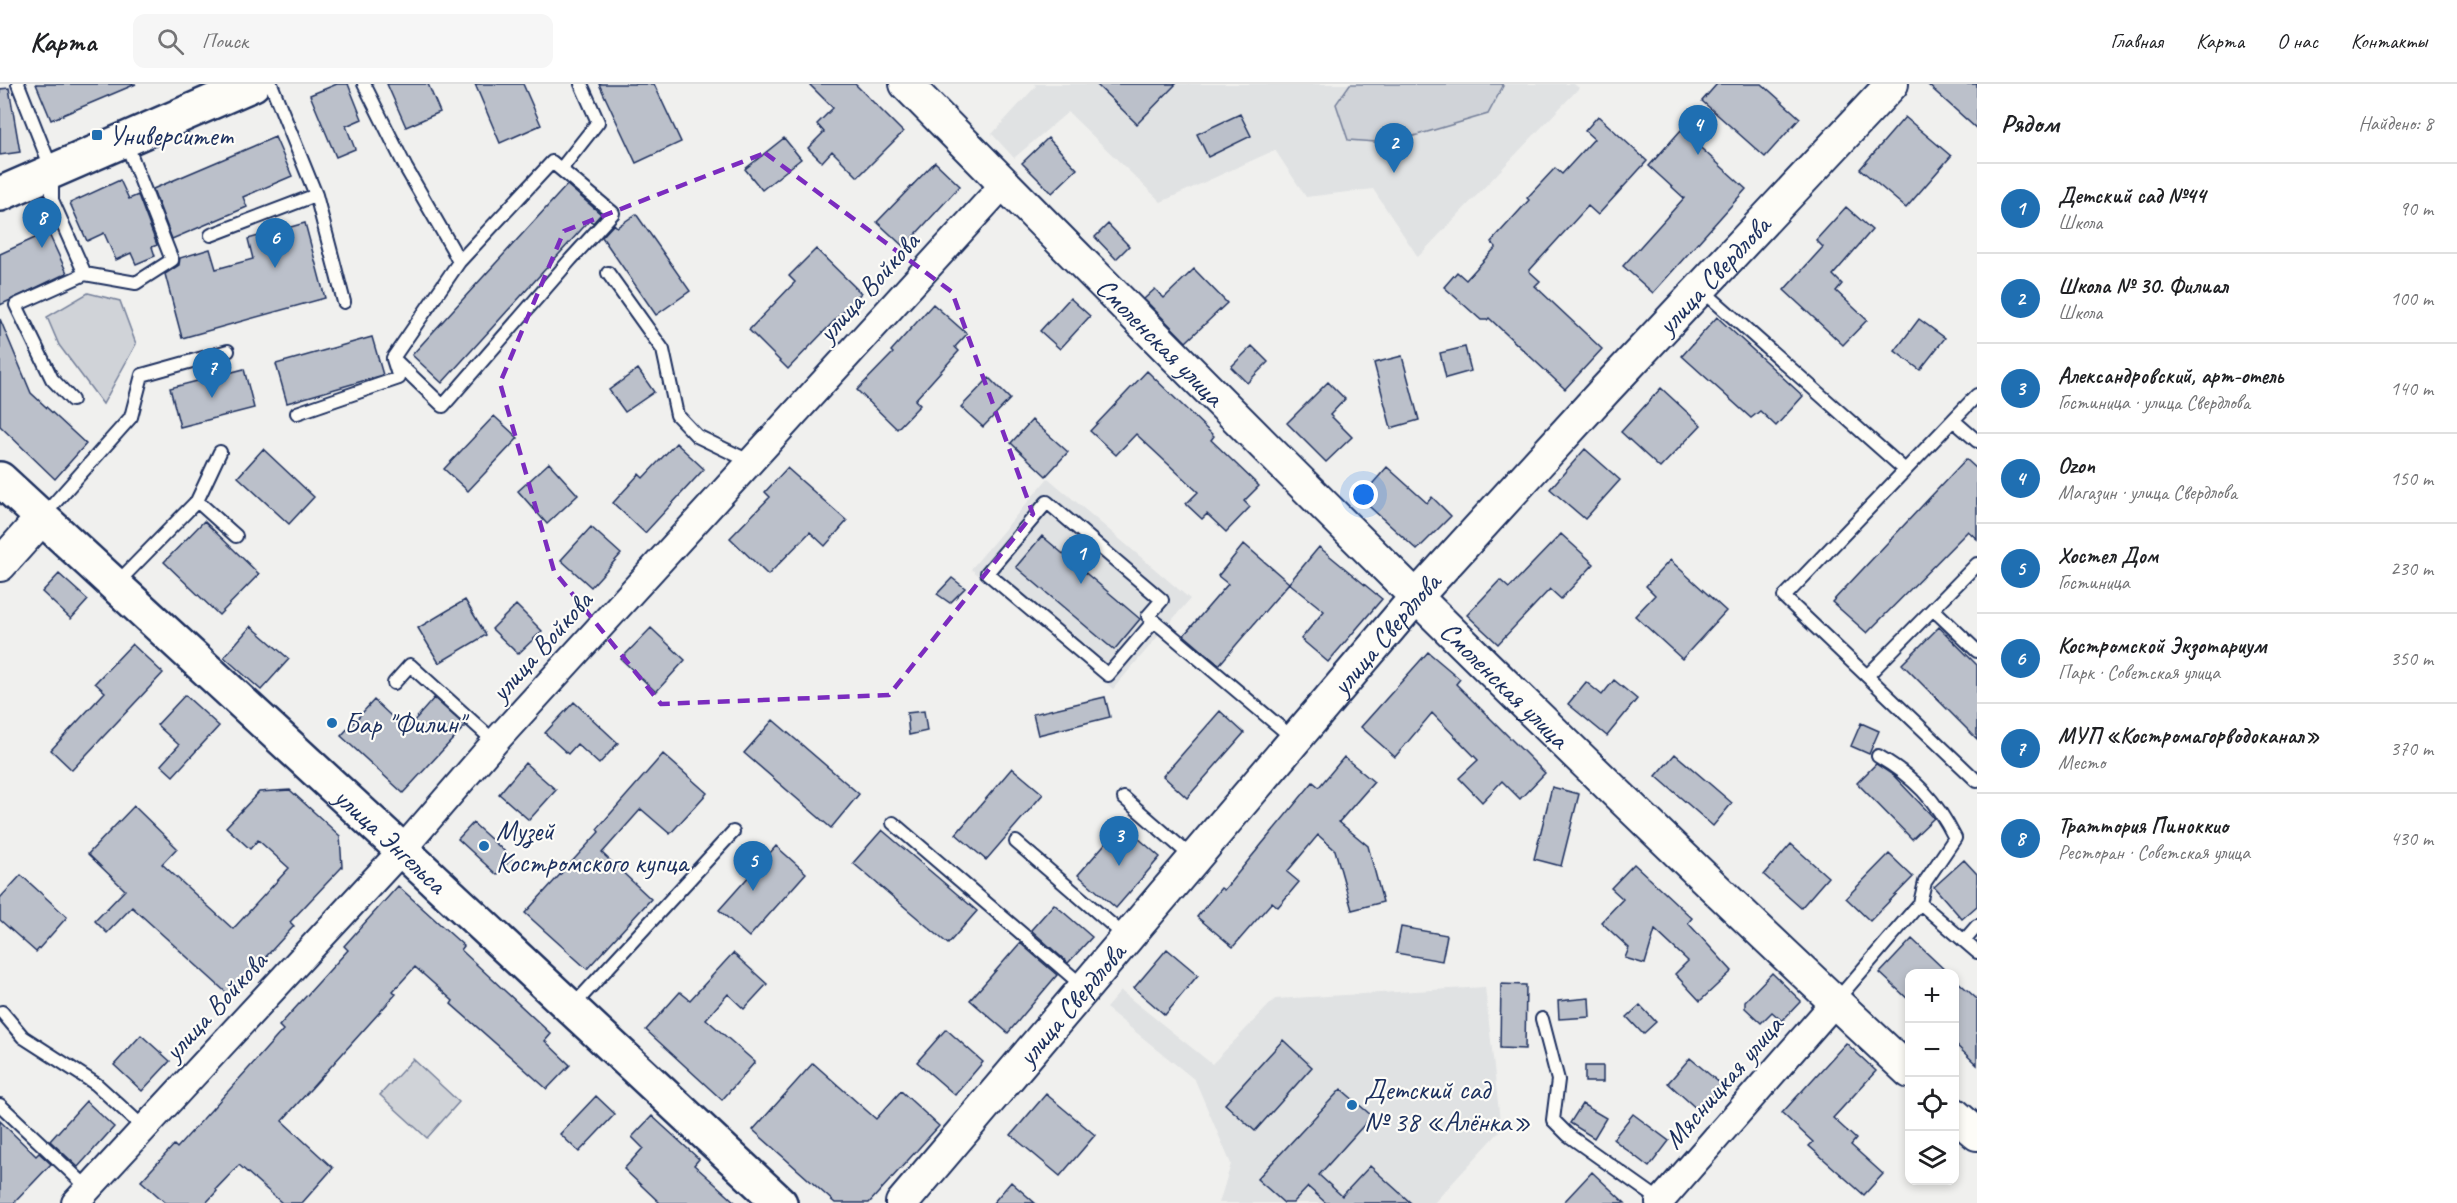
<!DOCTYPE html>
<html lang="ru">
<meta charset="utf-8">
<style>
:root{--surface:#fff;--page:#f6f6f6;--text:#202124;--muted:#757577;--line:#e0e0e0;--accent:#1f6fb2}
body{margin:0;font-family:Caveat,sans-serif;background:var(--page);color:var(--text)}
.controls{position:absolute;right:18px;bottom:18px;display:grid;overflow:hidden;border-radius:12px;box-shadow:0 3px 9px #0003}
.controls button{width:54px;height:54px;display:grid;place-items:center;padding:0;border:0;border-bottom:2px solid var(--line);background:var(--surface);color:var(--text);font:30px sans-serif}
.you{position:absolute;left:1364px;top:411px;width:21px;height:21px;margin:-15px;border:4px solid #fff;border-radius:50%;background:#1a73e8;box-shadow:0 0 0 9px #1a73e833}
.badge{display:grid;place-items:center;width:39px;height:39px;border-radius:50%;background:var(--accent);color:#fff;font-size:20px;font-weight:700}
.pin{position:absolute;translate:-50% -50px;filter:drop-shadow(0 2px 3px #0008)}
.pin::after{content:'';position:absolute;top:32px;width:21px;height:18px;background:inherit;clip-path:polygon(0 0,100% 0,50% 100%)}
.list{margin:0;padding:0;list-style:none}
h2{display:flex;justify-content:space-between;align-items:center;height:78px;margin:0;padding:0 24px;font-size:26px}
h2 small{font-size:20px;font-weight:400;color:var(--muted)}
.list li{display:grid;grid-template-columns:39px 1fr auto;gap:18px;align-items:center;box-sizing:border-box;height:90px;padding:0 24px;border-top:2px solid var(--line)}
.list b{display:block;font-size:22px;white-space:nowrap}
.list p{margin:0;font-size:20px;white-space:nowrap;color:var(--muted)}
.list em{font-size:20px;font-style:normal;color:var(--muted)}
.icon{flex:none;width:33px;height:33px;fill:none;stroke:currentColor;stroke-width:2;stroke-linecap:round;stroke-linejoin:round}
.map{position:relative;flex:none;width:1977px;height:1119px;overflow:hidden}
header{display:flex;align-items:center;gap:36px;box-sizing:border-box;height:84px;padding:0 30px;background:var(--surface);border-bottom:2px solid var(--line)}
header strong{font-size:28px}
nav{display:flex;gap:33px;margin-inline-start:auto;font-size:21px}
.search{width:420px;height:54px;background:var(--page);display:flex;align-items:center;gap:15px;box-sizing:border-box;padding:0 21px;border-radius:12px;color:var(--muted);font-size:22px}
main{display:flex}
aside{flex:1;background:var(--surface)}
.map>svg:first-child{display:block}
.built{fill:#e0e2e3}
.green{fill:#d0d3d8;stroke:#76819b;stroke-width:1.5}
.building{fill:#bbc0ca;stroke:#1b2f5e;stroke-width:1.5}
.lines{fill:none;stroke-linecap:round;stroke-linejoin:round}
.service-casing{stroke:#1b2f5e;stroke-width:16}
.minor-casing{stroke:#1b2f5e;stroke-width:30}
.tertiary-casing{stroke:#1b2f5e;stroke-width:36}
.secondary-casing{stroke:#1b2f5e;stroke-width:38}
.service{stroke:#fdfcf7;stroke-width:12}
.minor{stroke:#fdfcf7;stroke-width:26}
.tertiary{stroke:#fdfcf7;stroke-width:32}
.secondary{stroke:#fdfcf7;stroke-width:33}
.marked{fill:none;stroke:#7b2cbf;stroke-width:4.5;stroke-dasharray:12 8;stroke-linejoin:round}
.poi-dot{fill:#1f6fb2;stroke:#fdfcf7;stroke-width:2}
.labels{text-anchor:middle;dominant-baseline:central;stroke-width:4.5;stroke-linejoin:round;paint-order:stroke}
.poi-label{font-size:28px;fill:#1b2f5e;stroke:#fdfcf7;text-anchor:start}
.street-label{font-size:28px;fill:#1b2f5e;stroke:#fdfcf7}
</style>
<header>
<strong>Карта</strong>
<div class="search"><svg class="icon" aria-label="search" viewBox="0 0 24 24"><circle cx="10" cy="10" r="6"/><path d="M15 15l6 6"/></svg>Поиск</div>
<nav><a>Главная</a><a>Карта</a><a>О нас</a><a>Контакты</a></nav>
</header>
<main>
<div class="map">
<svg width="1977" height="1119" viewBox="0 0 1977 1119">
<rect width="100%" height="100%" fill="#f0f0ee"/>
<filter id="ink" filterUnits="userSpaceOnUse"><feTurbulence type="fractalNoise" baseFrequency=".0167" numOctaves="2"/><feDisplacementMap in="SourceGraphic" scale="12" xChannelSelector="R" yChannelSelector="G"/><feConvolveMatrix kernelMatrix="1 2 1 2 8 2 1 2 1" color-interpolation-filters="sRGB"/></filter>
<g filter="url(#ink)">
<path class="built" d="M 1034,0 L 1574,0 L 1579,4 L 1418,173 L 1373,105 L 1306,113 L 1275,66 L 1161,118 L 1068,28 L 1014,74 L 992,50 L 1036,2 Z
M 1048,394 L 1190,515 L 1113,605 L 971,485 Z
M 1485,903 L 1501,1046 L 1434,1119 L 1219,1119 L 1231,1080 L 1195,996 L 1106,924 L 1121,907 L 1212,980 L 1275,915 Z"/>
<path class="green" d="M 1350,0 L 1502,0 L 1503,2 L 1488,30 L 1390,59 L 1348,56 L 1336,20 Z
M 88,209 L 120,217 L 136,260 L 103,320 L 59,261 L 47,233 Z
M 413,975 L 459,1018 L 427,1054 L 380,1011 Z"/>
<path class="building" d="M 36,0 L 136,0 L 51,36 Z
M 337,0 L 348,0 L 362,35 L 346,42 L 355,65 L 336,73 L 310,11 Z
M 387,0 L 428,0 L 440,28 L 406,43 Z
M 475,0 L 523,0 L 541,41 L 500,59 Z
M 599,0 L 654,0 L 681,58 L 636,79 Z
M 809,0 L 855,0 L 903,48 L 858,93 L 832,67 L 822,78 L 808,64 L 824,48 L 817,40 L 833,24 Z
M 1096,0 L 1176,0 L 1137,40 Z
M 1717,0 L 1762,0 L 1800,34 L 1765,73 L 1702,17 Z
M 1927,0 L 1977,0 L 1977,45 Z
M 9,4 L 20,68 L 0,71 L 0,5 Z
M 1240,30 L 1251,52 L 1208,73 L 1197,50 Z
M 1598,32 L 1647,77 L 1598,131 L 1588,122 L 1529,187 L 1540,197 L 1535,202 L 1602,265 L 1565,305 L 1489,234 L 1487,236 L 1481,236 L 1444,203 L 1457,188 L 1466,196 L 1496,163 L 1491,158 L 1529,116 L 1527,114 L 1555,84 L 1562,90 L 1594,55 L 1585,47 Z
M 1905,33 L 1951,72 L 1906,124 L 1860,85 Z
M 1681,46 L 1746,105 L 1653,209 L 1623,182 L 1684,114 L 1649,82 Z
M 275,53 L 292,92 L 243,113 L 247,123 L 172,155 L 153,105 Z
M 784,54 L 801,75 L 762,106 L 745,85 Z
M 1048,54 L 1077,85 L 1052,109 L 1022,79 Z
M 935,78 L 960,102 L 904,163 L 877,138 Z
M 120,96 L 129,115 L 138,111 L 157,161 L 152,163 L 155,172 L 136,180 L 131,169 L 116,176 L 104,149 L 87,157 L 70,119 Z
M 567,101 L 601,130 L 593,139 L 590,136 L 442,299 L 412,271 Z
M 1846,123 L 1872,146 L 1833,191 L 1842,200 L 1836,207 L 1867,236 L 1843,261 L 1784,206 L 1823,163 L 1816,156 Z
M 636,130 L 690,207 L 656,231 L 602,153 L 614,140 L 617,143 Z
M 305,139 L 325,214 L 182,254 L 165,190 L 179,181 L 180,174 L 210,165 L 216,185 L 253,175 L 248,155 Z
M 1108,140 L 1129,162 L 1116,175 L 1095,153 Z
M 48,148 L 67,189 L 0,221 L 0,170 Z
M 816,165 L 861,209 L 788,285 L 749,246 L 795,198 L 789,192 Z
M 1194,185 L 1227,219 L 1186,258 L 1144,215 L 1155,205 L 1164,214 Z
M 1070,214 L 1090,232 L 1060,265 L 1040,247 Z
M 933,220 L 967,250 L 955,263 L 959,267 L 915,316 L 920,321 L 897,345 L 857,306 L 893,269 L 891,267 Z
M 1717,233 L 1803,312 L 1776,342 L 1760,327 L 1751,334 L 1682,272 Z
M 0,235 L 31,309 L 86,360 L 55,395 L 0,342 Z
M 1919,235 L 1945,254 L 1920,286 L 1895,267 Z
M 372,253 L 383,291 L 287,319 L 276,280 Z
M 1252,262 L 1268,278 L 1247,299 L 1231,283 Z
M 1465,263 L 1471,287 L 1446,294 L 1440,269 Z
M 1402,272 L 1419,336 L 1391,344 L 1374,279 Z
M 244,285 L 254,324 L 180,343 L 170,304 Z
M 638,285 L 654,308 L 625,328 L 609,306 Z
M 1147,287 L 1214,352 L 1211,356 L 1259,402 L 1244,417 L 1250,423 L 1226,448 L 1207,430 L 1202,435 L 1186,420 L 1198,408 L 1136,350 L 1116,371 L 1090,347 Z
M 989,294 L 1010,315 L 983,343 L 961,323 Z
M 1328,298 L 1345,315 L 1330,331 L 1352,353 L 1326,378 L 1287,339 Z
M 1661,304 L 1701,341 L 1660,384 L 1621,348 Z
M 494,332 L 518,354 L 468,407 L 444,385 Z
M 1032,336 L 1068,368 L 1046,392 L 1011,359 Z
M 676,359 L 704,385 L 645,449 L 613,419 L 639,390 L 643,394 Z
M 263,365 L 314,413 L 289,440 L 238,393 Z
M 1585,365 L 1620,396 L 1585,435 L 1550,405 Z
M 1966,375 L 1977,385 L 1977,455 L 1968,447 L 1867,549 L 1832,518 Z
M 549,379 L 578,411 L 547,440 L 518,407 Z
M 1387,383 L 1427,419 L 1432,413 L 1451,432 L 1417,466 L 1360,414 Z
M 787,384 L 847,437 L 825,462 L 810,448 L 768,491 L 730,454 L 770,413 L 765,408 Z
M 204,437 L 259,490 L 219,531 L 164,478 Z
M 591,443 L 621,470 L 591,503 L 561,476 Z
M 1561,450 L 1594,480 L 1561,515 L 1550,505 L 1498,560 L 1467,531 L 1500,496 L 1509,504 Z
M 1042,452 L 1140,535 L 1114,566 L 1016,483 Z
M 1244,460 L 1289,499 L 1219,581 L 1184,551 L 1228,500 L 1218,492 Z
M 1319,463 L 1382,515 L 1328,578 L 1301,555 L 1324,527 L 1289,499 Z
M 1670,476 L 1726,527 L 1682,575 L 1635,532 L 1655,511 L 1646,502 Z
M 59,490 L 88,516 L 71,535 L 42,508 Z
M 952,494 L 965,504 L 950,519 L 937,510 Z
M 465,516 L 486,551 L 439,579 L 418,544 Z
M 516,521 L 542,547 L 518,570 L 492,545 Z
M 251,542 L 289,575 L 261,606 L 224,573 Z
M 1939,543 L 1977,581 L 1977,655 L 1902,580 Z
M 651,544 L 685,576 L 656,608 L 621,575 Z
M 132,560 L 163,589 L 72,686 L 51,666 L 105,608 L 95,599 Z
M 1428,568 L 1460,595 L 1456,600 L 1545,689 L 1520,715 L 1502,697 L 1482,718 L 1459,694 L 1478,676 L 1432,629 L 1395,673 L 1361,643 Z
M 1614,596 L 1637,615 L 1607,652 L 1568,620 L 1586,598 L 1602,611 Z
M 185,611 L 219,642 L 173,692 L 161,681 L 179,661 L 157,641 Z
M 1105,613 L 1110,633 L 1038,651 L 1033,630 Z
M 434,614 L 465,642 L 403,709 L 341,652 L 374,616 L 406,646 Z
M 574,618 L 618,659 L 599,680 L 577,660 L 568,670 L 545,649 Z
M 924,627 L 927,647 L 909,651 L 907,629 Z
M 1220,627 L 1244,649 L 1187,714 L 1163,692 Z
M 773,636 L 859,710 L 831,744 L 744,669 Z
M 1861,639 L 1879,647 L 1869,670 L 1851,662 Z
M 663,670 L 707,709 L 670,750 L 641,725 L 602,769 L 651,815 L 587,885 L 525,829 L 599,748 L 597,745 Z
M 1675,670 L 1732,719 L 1713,742 L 1656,692 Z
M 1344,673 L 1374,698 L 1339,738 L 1368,762 L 1383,818 L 1352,826 L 1335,766 L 1318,751 L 1287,788 L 1299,798 L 1278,823 L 1272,818 L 1233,863 L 1197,833 L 1221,804 L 1224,806 L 1313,698 L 1319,703 Z
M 525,679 L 556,706 L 529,736 L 499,710 Z
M 1876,680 L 1894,692 L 1934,734 L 1912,755 L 1857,699 Z
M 1012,684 L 1043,710 L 986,776 L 956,750 Z
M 1552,703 L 1579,710 L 1561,782 L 1534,775 Z
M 290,706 L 340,752 L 342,783 L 290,838 L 294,842 L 230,912 L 132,823 L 107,849 L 95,837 L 125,806 L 88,770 L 134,722 L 177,764 L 162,780 L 233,845 L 289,784 L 258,756 L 250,765 L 226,743 L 259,708 Z
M 473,739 L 512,774 L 497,791 L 458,755 Z
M 1122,740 L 1160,773 L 1116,824 L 1078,791 Z
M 882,746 L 977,827 L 948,860 L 853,779 Z
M 1791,760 L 1828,793 L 1801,824 L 1764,791 Z
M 776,762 L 806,789 L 749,853 L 719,826 Z
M 1889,770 L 1913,793 L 1870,837 L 1846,814 Z
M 1964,776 L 1977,790 L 1977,822 L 1962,835 L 1934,803 Z
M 1634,780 L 1692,834 L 1688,839 L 1732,887 L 1700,917 L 1675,890 L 1688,877 L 1655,846 L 1645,880 L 1625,874 L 1629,864 L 1601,838 L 1623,815 L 1611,804 Z
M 21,791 L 67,833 L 36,868 L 0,836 L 0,814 Z
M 398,802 L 464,862 L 461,866 L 551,950 L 545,957 L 570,981 L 547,1005 L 451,920 L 453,917 L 415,883 L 393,907 L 396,910 L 282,1037 L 333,1084 L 302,1119 L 282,1119 L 239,1081 L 216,1105 L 217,1107 L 206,1119 L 166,1119 L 141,1097 L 174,1061 L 177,1064 L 283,946 L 279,942 L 348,866 L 344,862 Z
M 1054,820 L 1092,853 L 1068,879 L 1031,846 Z
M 1401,843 L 1447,851 L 1442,877 L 1396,869 Z
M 1912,855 L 1949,890 L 1910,890 L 1910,917 L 1880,889 Z
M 1020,859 L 1057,891 L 1008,949 L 970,916 Z
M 1167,865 L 1198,891 L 1165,931 L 1134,904 Z
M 733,869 L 767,900 L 744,925 L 728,910 L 706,935 L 755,978 L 722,1016 L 646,946 L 680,908 L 690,916 Z
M 1772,889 L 1801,917 L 1782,937 L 1772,928 L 1761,939 L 1745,924 L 1745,917 Z
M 1954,894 L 1977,915 L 1977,981 L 1954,959 Z
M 1501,900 L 1526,901 L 1525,965 L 1500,964 Z
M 1589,914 L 1590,933 L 1559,935 L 1558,917 Z
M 1640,921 L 1656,938 L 1643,950 L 1627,933 Z
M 946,945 L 983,978 L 955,1011 L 917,978 Z
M 141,951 L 170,977 L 142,1007 L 114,981 Z
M 1283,956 L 1312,983 L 1255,1047 L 1225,1020 Z
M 1846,959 L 1876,987 L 1833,1034 L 1856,1055 L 1851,1061 L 1883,1090 L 1864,1111 L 1809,1062 L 1813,1058 L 1782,1029 Z
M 1690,974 L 1722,1001 L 1699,1027 L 1668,999 Z
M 813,979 L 876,1035 L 901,1007 L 939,1042 L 869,1119 L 835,1119 L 753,1046 Z
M 1585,982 L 1603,982 L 1603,998 L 1585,998 Z
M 1341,1005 L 1372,1032 L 1319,1091 L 1342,1112 L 1370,1082 L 1411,1119 L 1326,1119 L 1308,1103 L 1293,1119 L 1284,1119 L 1257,1095 Z
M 1046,1010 L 1095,1051 L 1060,1092 L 1011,1051 Z
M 596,1012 L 615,1030 L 579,1068 L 560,1050 Z
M 86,1017 L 114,1043 L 78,1083 L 50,1057 Z
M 1582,1020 L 1606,1034 L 1594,1054 L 1570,1039 Z
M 1633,1030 L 1669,1057 L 1649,1083 L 1613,1055 Z
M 652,1032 L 699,1075 L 694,1081 L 736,1119 L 660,1119 L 624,1085 L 643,1064 L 632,1053 Z
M 0,1037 L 36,1072 L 39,1069 L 51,1080 L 14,1119 L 0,1119 Z
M 1592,1088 L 1625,1119 L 1563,1119 Z
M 1011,1098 L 1035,1119 L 993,1119 Z"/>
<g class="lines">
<g class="service-casing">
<path id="service" d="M 18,0 L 52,86 L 52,116 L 85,190 L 16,221 L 52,295 L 72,316
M 364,0 L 406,84 L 452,164 L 459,178
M 552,78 L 613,129 L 571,175 L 443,322 L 393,274 L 459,178 Z
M 561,85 L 598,38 L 581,0
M 316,111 L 344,218
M 211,151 L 316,111 L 271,0
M 608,189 L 663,266 L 677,331 L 697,352 L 751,378
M 85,190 L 136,199 L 172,176 L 125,56
M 1701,205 L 1905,386
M 1977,311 L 1784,513 L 1977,697
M 297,329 L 399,294 L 393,275
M 1953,336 L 1977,357
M 197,417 L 236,452
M 43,432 L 131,333 L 142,291 L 228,267
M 116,500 L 197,417 L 220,368
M 1933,525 L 1977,567
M 1154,537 L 1108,591 L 987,489 L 1047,418 L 1162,516 L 1148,532 L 1164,545 L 1294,655
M 1867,592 L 1977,480
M 394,599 L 410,581 L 495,658
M 1878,672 C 1914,693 1936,716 1955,754 L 1925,798 L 1920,819
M 1124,714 L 1193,774
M 893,739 L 1084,903
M 1016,758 L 1126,853
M 1964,857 L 1977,842
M 1835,918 L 1920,819 L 1977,868
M 571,924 L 733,748
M 2,928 L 23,953 L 96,1000 L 144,1044
M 1542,935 L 1558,996 L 1553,1036 L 1568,1051 L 1661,1117
M 0,1021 L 88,1104"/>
</g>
<g class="minor-casing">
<path id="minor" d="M 75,1119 L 402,766 L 495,658 L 1004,100
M 1659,1119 L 1835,918"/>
</g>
<g class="tertiary-casing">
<g id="tertiary">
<path id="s1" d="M 906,0 C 1235,334 1566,668 1910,988"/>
<path d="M 0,481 L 41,435"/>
<path d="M 1954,1030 L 1977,1050"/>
<path id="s2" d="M 902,1119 L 1416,513 L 1606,305 L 1892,0"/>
</g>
</g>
<g class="secondary-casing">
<g id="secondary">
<path d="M 0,110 L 253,0"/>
<path id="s3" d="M 0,395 L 402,766 L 780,1119"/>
</g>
</g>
<use href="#service" class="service"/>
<use href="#minor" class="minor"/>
<use href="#tertiary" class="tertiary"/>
<use href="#secondary" class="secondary"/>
</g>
</g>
<path class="marked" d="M 765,69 L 952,208 L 1033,430 L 889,611 L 661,620 L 554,487 L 500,299 L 564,147 Z"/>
<g class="poi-dot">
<rect x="91" y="45" width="12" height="12" rx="3"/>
<circle cx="332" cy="639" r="6"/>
<circle cx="484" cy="762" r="6"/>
<circle cx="1352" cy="1021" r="6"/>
</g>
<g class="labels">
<g class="poi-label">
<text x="109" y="51">Университет</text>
<text x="344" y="639">Бар "Филин"</text>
<text x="496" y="746">Музей<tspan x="496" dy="32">Костромского купца</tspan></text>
<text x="1364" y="1005">Детский сад<tspan x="1364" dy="32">№ 38 «Алёнка»</tspan></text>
</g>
<g class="street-label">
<text stroke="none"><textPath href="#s2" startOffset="1233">улица Свердлова</textPath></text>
<text transform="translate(868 203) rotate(-48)">улица Войкова</text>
<text stroke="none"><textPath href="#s1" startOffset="362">Смоленская улица</textPath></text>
<text stroke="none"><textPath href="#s2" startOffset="747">улица Свердлова</textPath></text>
<text transform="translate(541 562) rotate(-48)">улица Войкова</text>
<text stroke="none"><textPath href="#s1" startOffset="848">Смоленская улица</textPath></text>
<text stroke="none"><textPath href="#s3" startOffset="532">улица Энгельса</textPath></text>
<text stroke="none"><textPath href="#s2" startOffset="261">улица Свердлова</textPath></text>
<text transform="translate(215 922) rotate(-47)">улица Войкова</text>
<text transform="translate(1723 998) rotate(-49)">Мясницкая улица</text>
</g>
</g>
</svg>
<div class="controls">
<button>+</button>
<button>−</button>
<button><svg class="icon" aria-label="locate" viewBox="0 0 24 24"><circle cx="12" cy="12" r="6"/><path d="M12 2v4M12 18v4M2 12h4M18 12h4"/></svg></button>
<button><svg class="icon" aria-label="layers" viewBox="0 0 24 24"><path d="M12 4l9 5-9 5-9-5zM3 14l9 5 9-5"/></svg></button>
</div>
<div class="you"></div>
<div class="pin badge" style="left:1081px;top:500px">1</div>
<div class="pin badge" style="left:1394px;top:89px">2</div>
<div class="pin badge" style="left:1119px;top:782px">3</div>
<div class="pin badge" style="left:1698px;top:71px">4</div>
<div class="pin badge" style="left:753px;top:807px">5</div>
<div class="pin badge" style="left:275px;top:184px">6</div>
<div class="pin badge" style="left:212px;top:314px">7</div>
<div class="pin badge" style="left:42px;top:164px">8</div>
</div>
<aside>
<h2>Рядом<small>Найдено: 8</small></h2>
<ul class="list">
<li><span class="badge">1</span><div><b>Детский сад №44</b><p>Школа</p></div><em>90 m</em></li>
<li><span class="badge">2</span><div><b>Школа № 30. Филиал</b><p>Школа</p></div><em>100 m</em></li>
<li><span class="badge">3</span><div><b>Александровский, арт-отель</b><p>Гостиница · улица Свердлова</p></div><em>140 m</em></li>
<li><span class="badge">4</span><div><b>Ozon</b><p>Магазин · улица Свердлова</p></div><em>150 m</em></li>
<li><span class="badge">5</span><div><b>Хостел Дом</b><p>Гостиница</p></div><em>230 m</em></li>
<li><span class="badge">6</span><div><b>Костромской Экзотариум</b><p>Парк · Советская улица</p></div><em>350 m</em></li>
<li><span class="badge">7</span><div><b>МУП «Костромагорводоканал»</b><p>Место</p></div><em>370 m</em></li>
<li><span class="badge">8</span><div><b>Траттория Пиноккио</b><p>Ресторан · Советская улица</p></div><em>430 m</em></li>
</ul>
</aside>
</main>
